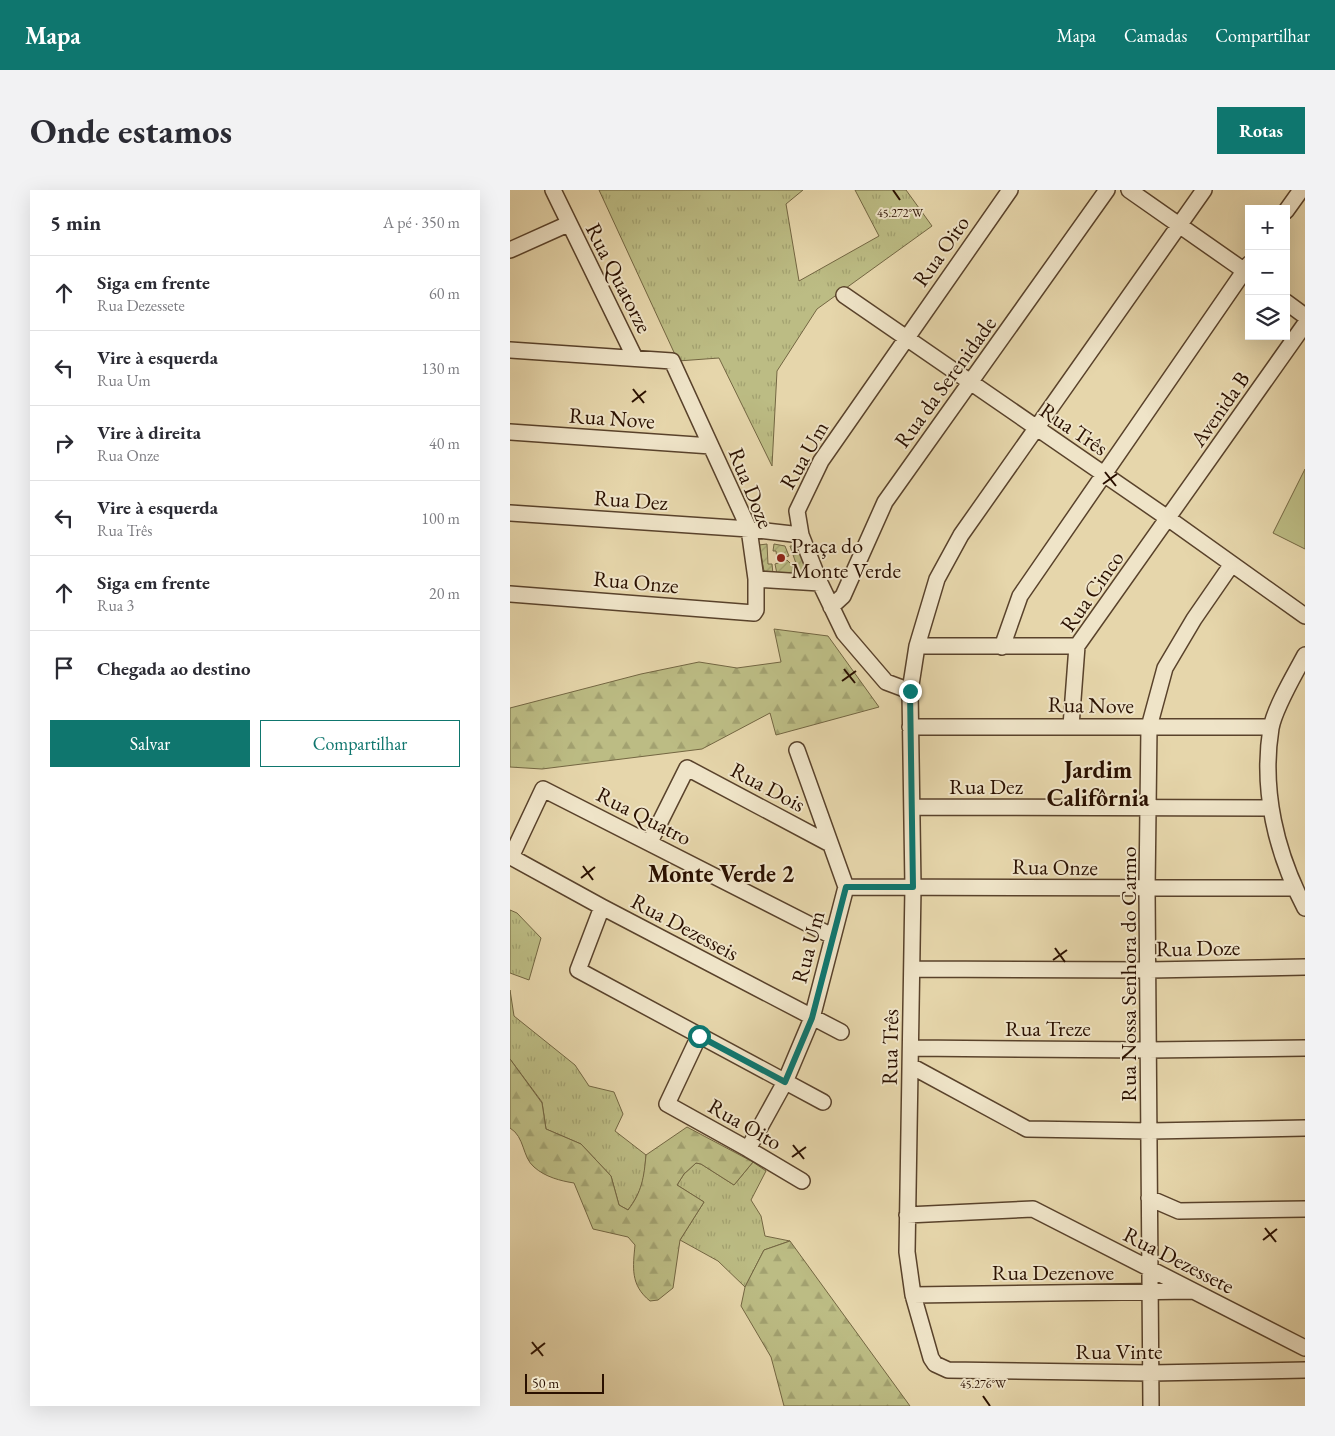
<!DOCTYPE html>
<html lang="pt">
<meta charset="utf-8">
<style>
:root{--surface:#fff;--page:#f2f2f3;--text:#2b2b33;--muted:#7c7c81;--line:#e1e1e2;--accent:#0f766e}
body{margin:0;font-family:"EB Garamond",serif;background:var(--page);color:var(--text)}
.controls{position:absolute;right:15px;top:15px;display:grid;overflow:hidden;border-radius:0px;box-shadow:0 5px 20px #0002}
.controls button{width:45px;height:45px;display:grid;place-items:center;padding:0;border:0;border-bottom:1px solid var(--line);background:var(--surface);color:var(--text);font:25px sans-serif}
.scale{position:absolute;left:15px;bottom:12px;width:79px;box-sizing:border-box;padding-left:5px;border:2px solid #2a1000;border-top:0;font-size:14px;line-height:18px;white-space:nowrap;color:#2a1000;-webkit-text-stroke:4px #efe4c8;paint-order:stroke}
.stop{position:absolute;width:15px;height:15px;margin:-11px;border:4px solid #0f766e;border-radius:50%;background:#fff}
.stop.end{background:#0f766e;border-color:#fff;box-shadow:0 1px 5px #0008}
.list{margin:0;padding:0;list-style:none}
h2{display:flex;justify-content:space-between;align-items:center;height:65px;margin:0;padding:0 20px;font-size:21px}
h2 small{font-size:16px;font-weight:400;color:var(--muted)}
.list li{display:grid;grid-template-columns:32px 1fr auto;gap:15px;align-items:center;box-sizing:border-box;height:75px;padding:0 20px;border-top:1px solid var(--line)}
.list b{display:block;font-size:19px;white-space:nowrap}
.list p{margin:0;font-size:16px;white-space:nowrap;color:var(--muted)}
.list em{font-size:16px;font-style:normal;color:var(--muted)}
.actions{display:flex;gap:10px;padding:15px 20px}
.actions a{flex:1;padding:11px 0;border:1px solid var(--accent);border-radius:0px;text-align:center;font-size:18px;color:var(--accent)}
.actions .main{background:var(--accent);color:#fff}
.icon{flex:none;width:28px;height:28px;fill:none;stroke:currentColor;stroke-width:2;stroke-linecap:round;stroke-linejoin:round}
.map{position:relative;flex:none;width:795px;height:1216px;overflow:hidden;border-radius:0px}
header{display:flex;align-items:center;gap:30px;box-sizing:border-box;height:70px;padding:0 25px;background:var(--accent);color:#fff}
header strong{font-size:24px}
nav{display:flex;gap:28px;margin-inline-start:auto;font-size:18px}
.intro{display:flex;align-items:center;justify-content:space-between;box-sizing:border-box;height:120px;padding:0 30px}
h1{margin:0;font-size:35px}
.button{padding:12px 22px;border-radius:0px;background:var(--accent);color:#fff;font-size:18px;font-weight:700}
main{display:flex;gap:30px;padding:0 30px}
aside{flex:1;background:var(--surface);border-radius:0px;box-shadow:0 5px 20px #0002}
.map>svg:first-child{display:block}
.grass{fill:url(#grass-tufts);stroke:#736642}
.forest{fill:url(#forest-firs);stroke:#736642}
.garden{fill:url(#garden-furrows);stroke:#736642}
.pitch{fill:#bcbc84;stroke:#736642}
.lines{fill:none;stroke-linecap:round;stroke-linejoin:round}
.minor-casing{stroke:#59422b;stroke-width:18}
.minor{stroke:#efe4c8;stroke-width:15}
.route{stroke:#0f766e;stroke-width:6}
.ticks{fill:none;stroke:#2a1000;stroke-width:2}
.poi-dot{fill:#8f2418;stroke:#efe4c8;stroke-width:2}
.labels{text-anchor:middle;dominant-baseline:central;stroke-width:4;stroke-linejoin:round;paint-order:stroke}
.street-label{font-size:22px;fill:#2a1000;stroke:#efe4c8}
.poi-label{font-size:22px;fill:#2a1000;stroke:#efe4c8;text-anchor:start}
.neighbourhood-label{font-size:24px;font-weight:bold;fill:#2a1000;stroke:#efe4c8}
.ticks-label{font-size:12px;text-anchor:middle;fill:#2a1000;stroke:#efe4c8;stroke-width:4;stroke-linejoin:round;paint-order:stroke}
</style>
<header>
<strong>Mapa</strong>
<nav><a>Mapa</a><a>Camadas</a><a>Compartilhar</a></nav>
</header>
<div class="intro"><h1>Onde estamos</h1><a class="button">Rotas</a></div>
<main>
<aside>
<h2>5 min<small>A pé · 350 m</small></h2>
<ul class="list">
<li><svg class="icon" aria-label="ahead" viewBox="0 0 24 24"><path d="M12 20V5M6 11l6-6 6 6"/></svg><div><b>Siga em frente</b><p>Rua Dezessete</p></div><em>60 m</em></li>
<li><svg class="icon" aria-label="left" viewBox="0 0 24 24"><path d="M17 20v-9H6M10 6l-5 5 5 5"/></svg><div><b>Vire à esquerda</b><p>Rua Um</p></div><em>130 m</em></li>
<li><svg class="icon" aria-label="right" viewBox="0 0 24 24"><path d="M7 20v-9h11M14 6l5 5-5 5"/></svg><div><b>Vire à direita</b><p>Rua Onze</p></div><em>40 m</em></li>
<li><svg class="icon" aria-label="left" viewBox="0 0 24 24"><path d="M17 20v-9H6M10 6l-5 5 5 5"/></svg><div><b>Vire à esquerda</b><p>Rua Três</p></div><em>100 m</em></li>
<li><svg class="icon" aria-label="ahead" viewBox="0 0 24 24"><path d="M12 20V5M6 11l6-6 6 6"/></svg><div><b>Siga em frente</b><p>Rua 3</p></div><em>20 m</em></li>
<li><svg class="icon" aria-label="arrive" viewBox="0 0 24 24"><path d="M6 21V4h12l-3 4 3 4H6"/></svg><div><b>Chegada ao destino</b></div></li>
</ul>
<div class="actions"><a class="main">Salvar</a><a>Compartilhar</a></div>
</aside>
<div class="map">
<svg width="795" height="1216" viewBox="0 0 795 1216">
<defs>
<pattern id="grass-tufts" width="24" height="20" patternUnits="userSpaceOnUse" patternTransform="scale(1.25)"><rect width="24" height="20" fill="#bcbc84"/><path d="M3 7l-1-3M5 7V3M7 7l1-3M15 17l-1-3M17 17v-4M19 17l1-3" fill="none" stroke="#a2a170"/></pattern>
<pattern id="forest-firs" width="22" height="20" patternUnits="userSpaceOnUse" patternTransform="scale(1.25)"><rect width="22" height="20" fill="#bcbc84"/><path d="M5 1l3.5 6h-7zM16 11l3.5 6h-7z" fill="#a2a170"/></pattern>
<pattern id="garden-furrows" width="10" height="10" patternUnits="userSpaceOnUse" patternTransform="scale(1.25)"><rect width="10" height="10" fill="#bcbc84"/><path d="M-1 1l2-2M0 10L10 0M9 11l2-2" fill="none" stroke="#a2a170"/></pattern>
</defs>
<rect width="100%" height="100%" fill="#e6d6ab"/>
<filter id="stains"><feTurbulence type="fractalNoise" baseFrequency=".004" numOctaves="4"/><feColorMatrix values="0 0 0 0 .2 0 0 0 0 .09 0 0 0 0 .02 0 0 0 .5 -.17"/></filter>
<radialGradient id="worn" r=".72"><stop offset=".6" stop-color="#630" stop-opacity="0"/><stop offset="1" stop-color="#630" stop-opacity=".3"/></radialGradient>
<path class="grass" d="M 89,0 L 293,0 L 276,14 L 289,91 L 369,46 L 345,0 L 396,0 L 422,36 L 307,119 L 267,181 L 262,276 L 209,168 L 168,171 Z
M 0,720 L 7,723 L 31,748 L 19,790 L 0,783 Z
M 0,800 L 4,826 L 65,875 L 79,896 L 104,902 L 113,924 L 105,941 L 136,965 C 134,990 133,999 118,1020 L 109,1015 L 101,986 L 71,954 L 36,939 L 32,912 L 0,869 Z
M 243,972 L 256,981 L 241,1010 L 251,1026 L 255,1046 L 280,1051 L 254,1060 L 235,1097 L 208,1071 L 170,1050 L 194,1012 L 167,995 L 174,984 L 186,973 L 191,974 L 224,995 Z"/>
<path class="forest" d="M 264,439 L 318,446 L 369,517 L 266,545 L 260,523 L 192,559 L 32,579 L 0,577 L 0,518 L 131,484 L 189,472 L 227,478 L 271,472 Z
M 0,869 L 32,913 L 36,939 L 71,954 L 101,986 L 109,1015 L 118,1020 C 132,1002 134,987 136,965 L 177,937 L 243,972 L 224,995 L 191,974 L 186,973 L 174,984 L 167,995 L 194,1012 L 170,1050 L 163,1098 L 148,1110 L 140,1111 C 120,1095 123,1077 125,1055 L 118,1047 L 83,1039 L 64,993 C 51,991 35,987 24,977 C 12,967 15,947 0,938 Z
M 280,1051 L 400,1216 L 274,1216 L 261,1167 L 231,1116 L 235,1097 L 254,1060 Z"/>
<path class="garden" d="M 257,354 L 258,374 L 262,374 L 263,384 L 254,381 L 249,355 Z
M 264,354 L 275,356 L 279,366 L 267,369 L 266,361 L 263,361 Z
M 280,356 L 287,356 L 299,386 L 291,388 Z
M 277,370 L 282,375 L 286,387 L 267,384 L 265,374 Z"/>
<path class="pitch" d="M 795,279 L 795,359 L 763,343 Z"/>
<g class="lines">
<g class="minor-casing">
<path id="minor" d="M 43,0 L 125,168
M 619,0 L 739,84
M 694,0 L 451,345 L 427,389 L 407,456 L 400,501 L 403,697 L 397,1062 L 403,1105 L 421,1168 L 425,1174 L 438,1180 L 641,1183 L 795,1180
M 776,21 L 791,0
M 0,60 L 58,34
M 334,105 L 659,329 L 795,426
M 776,112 L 795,126
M 0,160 L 162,171 L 239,339 L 246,389 L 246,420 L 244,423 L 0,404
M 0,242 L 201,256
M 0,323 L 239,339 L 291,345
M 246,389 L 310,393
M 321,417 L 333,406 L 375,312 L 597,0
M 407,456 L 567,456
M 492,457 L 510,406 L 739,74
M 795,465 C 785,484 765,517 761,538 C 751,600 766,663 795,718
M 400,501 L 376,492 L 334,443 L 310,393 L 291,345 L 287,321 L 311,271 L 500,0
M 561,536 L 567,456 L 795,134
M 400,537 L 761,537
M 402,617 L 760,618
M 140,652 L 177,578 L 320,654
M 336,697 L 784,698
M 92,717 L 68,780 L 313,912
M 322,746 L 33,599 L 1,667 L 92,717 L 331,842
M 402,779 L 639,780 L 795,777
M 189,846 L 157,914 L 238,959 L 292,991
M 401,858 L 638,860 L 795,858
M 401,876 L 517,939 L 640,941 L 795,938
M 238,959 L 275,892 L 302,828 L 336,697 L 287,560
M 639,1008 L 669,1021 L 795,1019
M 397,1025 L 523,1019 L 795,1158
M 403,1105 L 682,1101
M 641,1216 L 637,700 L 639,537 L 655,478 L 684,429 L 722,374"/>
</g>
<use href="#minor" class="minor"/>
</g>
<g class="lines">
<path class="route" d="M 189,846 L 275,892 L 302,828 L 336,697 L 403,697 L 400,501"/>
</g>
<path class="ticks" d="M 383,0 L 390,10M 123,199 L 134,213M 122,212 L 136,201M 595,282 L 606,296M 593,294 L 607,284M 334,479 L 345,493M 332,491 L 346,481M 73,676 L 83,690M 71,688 L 85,677M 545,758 L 555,772M 543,770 L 557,760M 283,955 L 294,969M 282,967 L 296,957M 755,1038 L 766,1052M 753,1050 L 767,1039M 22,1152 L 33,1166M 21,1164 L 35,1153M 473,1206 L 480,1216"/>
<circle class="poi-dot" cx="271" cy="368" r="5"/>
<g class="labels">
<g class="street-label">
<text transform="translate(431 61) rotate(-55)">Rua Oito</text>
<text transform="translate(109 88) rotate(63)">Rua Quatorze</text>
<text transform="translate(435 192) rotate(-54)">Rua da Serenidade</text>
<text transform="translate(710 219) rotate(-55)">Avenida B</text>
<text transform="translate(102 228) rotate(4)">Rua Nove</text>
<text transform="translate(564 239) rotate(34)">Rua Três</text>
<text transform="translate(294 265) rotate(-60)">Rua Um</text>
<text transform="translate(241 298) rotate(68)">Rua Doze</text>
<text transform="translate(121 310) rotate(4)">Rua Dez</text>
<text transform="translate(126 392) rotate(5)">Rua Onze</text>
<text transform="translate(582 401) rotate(-55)">Rua Cinco</text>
<text transform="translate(581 515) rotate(1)">Rua Nove</text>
<text x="476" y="596">Rua Dez</text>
<text transform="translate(258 597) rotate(28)">Rua Dois</text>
<text transform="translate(134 626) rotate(27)">Rua Quatro</text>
<text transform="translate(545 677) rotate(1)">Rua Onze</text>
<text transform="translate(175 737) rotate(28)">Rua Dezesseis</text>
<text transform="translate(298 757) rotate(-75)">Rua Um</text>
<text transform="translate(688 758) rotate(-1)">Rua Doze</text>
<text transform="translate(618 784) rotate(-90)">Rua Nossa Senhora do Carmo</text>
<text x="538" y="838">Rua Treze</text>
<text transform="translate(380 857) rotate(-89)">Rua Três</text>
<text transform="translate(235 934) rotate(30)">Rua Oito</text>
<text transform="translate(669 1070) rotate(27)">Rua Dezessete</text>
<text x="543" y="1082">Rua Dezenove</text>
<text x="609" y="1161">Rua Vinte</text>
</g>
<g class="poi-label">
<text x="281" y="355">Praça do<tspan x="281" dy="25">Monte Verde</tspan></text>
</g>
<g class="neighbourhood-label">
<text x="588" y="579">Jardim<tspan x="588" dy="28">Califôrnia</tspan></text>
<text x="211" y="683">Monte Verde 2</text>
</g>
</g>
<g class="ticks-label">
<text x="390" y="27">45.272°W</text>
<text x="473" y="1198">45.276°W</text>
</g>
<rect width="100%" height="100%" filter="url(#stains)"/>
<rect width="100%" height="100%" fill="url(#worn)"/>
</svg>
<div class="controls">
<button>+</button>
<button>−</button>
<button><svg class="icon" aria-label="layers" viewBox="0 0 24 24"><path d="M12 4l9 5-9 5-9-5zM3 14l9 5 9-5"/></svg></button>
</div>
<div class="scale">50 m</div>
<div class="stop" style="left:189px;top:846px"></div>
<div class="stop end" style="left:400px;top:501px"></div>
</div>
</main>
